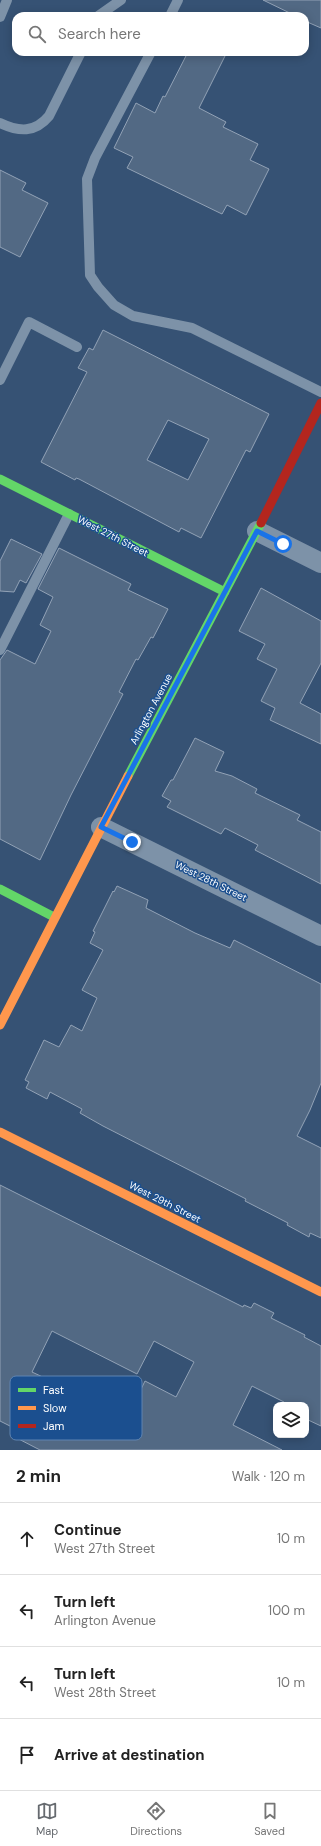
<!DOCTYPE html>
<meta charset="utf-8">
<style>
:root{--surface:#fff;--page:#f2f2f2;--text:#222;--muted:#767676;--line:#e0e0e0;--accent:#666a6f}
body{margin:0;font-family:"DM Sans",sans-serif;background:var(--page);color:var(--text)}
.controls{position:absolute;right:12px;bottom:12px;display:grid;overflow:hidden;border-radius:8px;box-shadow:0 2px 10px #0003}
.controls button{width:36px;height:36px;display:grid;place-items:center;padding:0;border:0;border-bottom:1px solid var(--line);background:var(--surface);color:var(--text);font:20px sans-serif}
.stop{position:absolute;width:12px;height:12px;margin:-9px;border:3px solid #1a73e8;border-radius:50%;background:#fff}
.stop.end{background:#1a73e8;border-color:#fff;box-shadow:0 1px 4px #0008}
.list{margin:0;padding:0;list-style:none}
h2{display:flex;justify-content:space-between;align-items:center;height:52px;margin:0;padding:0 16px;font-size:17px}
h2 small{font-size:13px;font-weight:400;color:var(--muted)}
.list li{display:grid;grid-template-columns:26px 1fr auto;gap:12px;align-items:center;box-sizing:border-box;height:72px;padding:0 16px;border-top:1px solid var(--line)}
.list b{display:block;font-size:15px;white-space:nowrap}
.list p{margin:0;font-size:13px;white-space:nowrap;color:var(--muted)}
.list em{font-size:13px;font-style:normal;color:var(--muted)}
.icon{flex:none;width:22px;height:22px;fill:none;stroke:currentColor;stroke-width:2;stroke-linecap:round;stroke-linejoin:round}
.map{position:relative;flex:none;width:321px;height:1450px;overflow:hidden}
.search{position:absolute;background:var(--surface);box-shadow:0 2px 10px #0003;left:12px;right:12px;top:12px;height:44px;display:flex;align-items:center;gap:10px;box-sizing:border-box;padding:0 14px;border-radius:12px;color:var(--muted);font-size:15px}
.sheet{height:340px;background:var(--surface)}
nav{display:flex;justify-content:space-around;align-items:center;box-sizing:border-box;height:56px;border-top:1px solid var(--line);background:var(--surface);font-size:11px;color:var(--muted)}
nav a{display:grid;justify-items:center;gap:2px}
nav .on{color:var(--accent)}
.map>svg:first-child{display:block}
.building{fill:#526984;stroke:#92a2b6;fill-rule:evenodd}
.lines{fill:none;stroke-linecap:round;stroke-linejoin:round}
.lane{stroke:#7d92a8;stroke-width:10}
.street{stroke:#7d92a8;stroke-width:20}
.fast{stroke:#63d668;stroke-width:9}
.slow{stroke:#ff974d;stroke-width:9}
.jam{stroke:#b3261e;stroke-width:9}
.route{stroke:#1a73e8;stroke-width:5}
.labels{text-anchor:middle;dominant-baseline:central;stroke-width:3;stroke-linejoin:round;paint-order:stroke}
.street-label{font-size:10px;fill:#fff;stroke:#1b4f8f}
.key{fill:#1b4f8f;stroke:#5f84b1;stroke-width:1}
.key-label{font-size:11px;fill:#fff}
</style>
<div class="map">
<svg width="321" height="1450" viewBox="0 0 321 1450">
<rect width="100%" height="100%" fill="#365274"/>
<path class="building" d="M 263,0 L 321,0 L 321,28 L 305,21 L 305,16 L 296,16 Z
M 188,52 L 227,52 L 199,108 L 226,122 L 223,127 L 258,144 L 250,160 L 269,169 L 246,215 L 227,205 L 222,214 L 127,168 L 133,157 L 114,148 L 136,103 L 155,113 L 163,96 L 165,97 Z
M 0,170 L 26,183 L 22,190 L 48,203 L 20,257 L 0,247 Z
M 103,330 L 269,414 L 250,452 L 246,450 L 201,538 L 181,528 L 179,532 L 79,479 L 76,478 L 75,480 L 41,462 L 87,372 L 78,368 L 89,348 L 93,350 ZM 168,420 L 209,439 L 188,480 L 147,460 Z
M 11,539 L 42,554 L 26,583 L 20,580 L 14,592 L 0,591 L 0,561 Z
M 59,548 L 131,584 L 128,590 L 168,609 L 153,638 L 151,637 L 138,660 L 136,659 L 119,692 L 123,694 L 71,795 L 40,860 L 0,839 L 0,660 L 7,650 L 35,664 L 51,631 L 40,625 L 53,597 L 38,589 Z
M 261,588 L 321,621 L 321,663 L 300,703 L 321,714 L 321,744 L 270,720 L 275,708 L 261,701 L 277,669 L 257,659 L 265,644 L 239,631 Z
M 195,738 L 224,752 L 215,771 L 232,776 L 257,789 L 255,793 L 300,815 L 297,820 L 321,832 L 321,884 L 255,850 L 258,845 L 225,828 L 221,834 L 167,807 L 171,801 L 162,796 L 171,780 L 173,780 Z
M 117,886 L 148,900 L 146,908 L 195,933 L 230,948 L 234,940 L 321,984 L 321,1083 L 310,1110 L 297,1136 L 321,1148 L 321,1238 L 310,1233 L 309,1237 L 287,1225 L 288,1223 L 245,1201 L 246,1199 L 103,1126 L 80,1113 L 82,1109 L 50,1092 L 47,1099 L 26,1088 L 29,1082 L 25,1080 L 44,1040 L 59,1047 L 71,1025 L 82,1031 L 97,998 L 82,990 L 103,950 L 90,943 L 95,932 L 93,931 L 113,891 L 114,892 Z
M 0,1185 L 243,1307 L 244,1305 L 251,1308 L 254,1303 L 274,1313 L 271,1318 L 305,1335 L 304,1337 L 321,1346 L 321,1426 L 306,1419 L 306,1405 L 282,1405 L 284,1402 L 252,1386 L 233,1425 L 282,1450 L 40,1450 L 11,1435 L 14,1428 L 0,1421 ZM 52,1331 L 137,1374 L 154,1341 L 194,1362 L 176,1397 L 145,1381 L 131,1410 L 69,1378 L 64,1387 L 32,1372 Z"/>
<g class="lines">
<path class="lane" d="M 98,16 L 121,0
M 170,16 L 178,0
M 0,17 L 7,0
M 151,52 L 95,158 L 87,179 L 90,275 L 98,287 L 114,305 L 133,316 L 192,328 L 321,392
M 0,123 C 19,132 35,133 49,116 L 81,52
M 0,380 L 29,322 L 77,347
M 0,650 L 69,514"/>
<path class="street" d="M 257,531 L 321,563
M 101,827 L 321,936"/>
<path class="fast" d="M 0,479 L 225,592
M 128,776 L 261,523
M 0,889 L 54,917"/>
<path class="slow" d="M 0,1025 L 128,776
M 0,1132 L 321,1292"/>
<path class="jam" d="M 261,523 L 321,403"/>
</g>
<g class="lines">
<path class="route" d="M 132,842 L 101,827 L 257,531 L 283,544"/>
</g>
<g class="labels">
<g class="street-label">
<text transform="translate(113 536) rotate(27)">West 27th Street</text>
<text transform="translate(151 709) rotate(-62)">Arlington Avenue</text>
<text transform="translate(211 881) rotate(26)">West 28th Street</text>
<text transform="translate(165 1202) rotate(27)">West 29th Street</text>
</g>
</g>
<rect x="10" y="1376" width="132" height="64" rx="6" class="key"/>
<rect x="18" y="1388" width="18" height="4" fill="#63d668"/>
<rect x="18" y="1406" width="18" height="4" fill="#ff974d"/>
<rect x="18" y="1424" width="18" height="4" fill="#b3261e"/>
<g class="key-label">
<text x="43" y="1394">Fast</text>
<text x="43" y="1412">Slow</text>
<text x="43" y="1430">Jam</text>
</g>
</svg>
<div class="controls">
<button><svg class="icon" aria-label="layers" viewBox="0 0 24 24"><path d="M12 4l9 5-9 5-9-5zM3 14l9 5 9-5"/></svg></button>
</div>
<div class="stop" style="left:283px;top:544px"></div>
<div class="stop end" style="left:132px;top:842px"></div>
<div class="search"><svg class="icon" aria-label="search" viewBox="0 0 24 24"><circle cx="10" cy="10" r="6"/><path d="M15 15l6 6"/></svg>Search here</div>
</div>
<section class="sheet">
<h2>2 min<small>Walk · 120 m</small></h2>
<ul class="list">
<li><svg class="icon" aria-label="ahead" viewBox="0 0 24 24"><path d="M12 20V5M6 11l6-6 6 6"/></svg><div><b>Continue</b><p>West 27th Street</p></div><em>10 m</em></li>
<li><svg class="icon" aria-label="left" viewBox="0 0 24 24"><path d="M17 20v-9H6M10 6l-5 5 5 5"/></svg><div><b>Turn left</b><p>Arlington Avenue</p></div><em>100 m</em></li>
<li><svg class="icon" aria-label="left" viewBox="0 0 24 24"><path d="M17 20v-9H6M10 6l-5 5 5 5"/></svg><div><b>Turn left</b><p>West 28th Street</p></div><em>10 m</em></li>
<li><svg class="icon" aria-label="arrive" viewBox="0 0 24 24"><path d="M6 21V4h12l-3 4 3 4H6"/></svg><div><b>Arrive at destination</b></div></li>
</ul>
</section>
<nav>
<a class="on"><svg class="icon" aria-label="map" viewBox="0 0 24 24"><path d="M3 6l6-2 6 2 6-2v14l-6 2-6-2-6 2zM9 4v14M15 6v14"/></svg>Map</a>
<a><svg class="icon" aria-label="directions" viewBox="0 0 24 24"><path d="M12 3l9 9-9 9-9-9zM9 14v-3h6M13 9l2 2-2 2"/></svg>Directions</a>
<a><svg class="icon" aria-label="saved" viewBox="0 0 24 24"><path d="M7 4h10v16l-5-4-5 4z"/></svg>Saved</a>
</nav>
